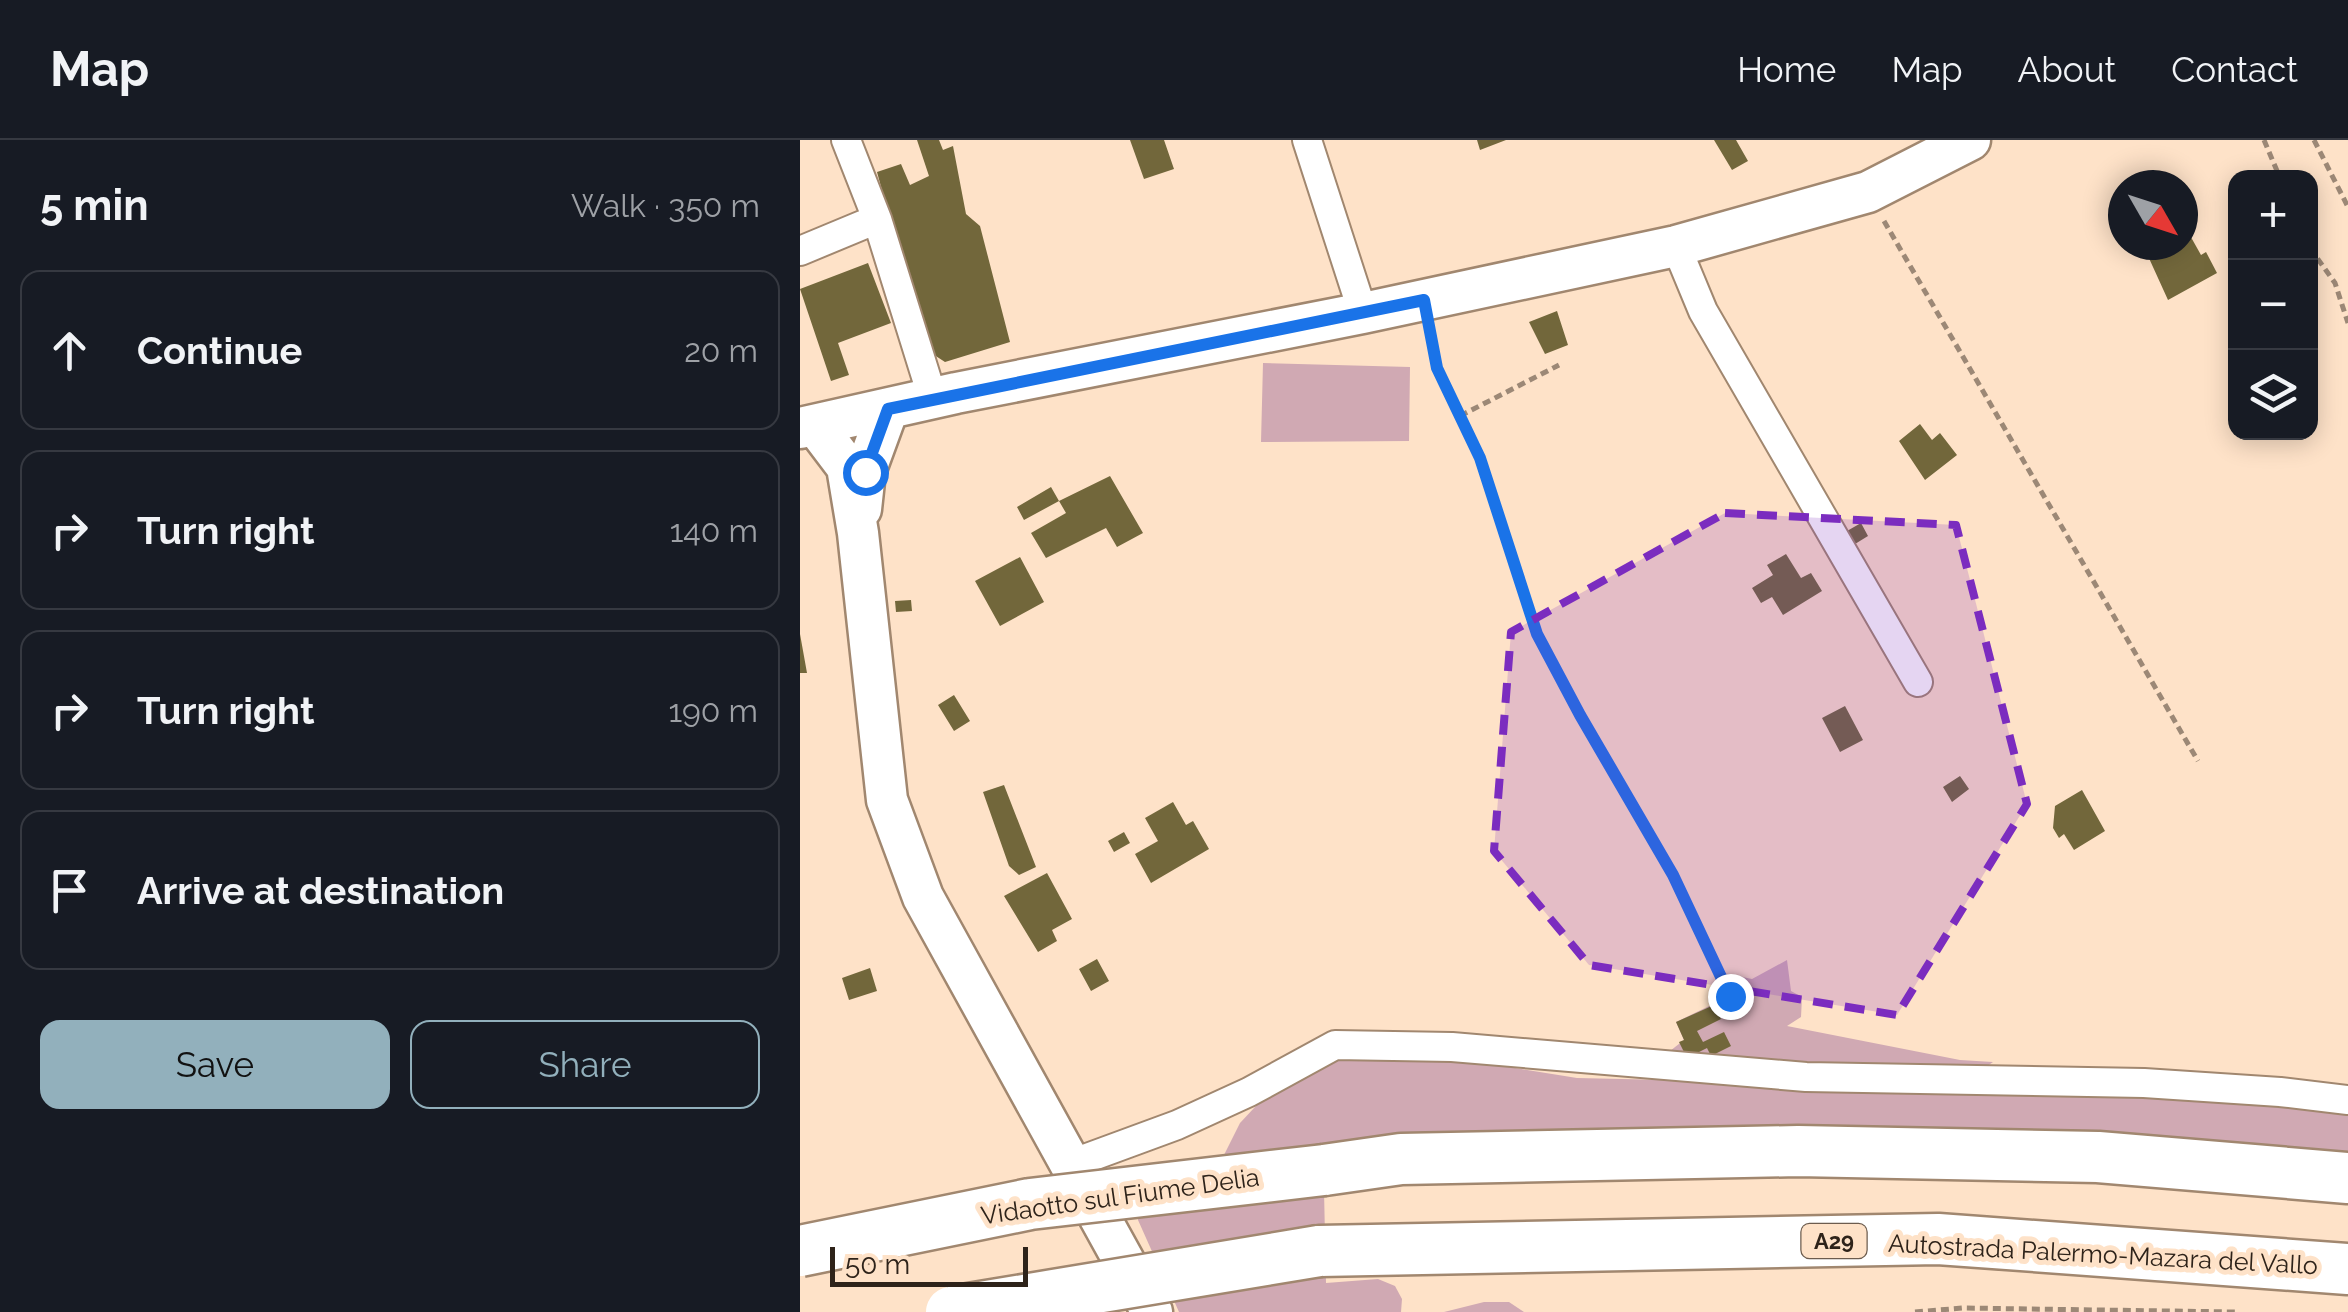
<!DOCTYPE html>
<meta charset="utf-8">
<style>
:root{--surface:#171b24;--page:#242831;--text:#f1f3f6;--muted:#9ea1a6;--line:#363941;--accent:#92b0bc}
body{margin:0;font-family:Raleway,sans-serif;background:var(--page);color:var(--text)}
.controls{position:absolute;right:30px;top:30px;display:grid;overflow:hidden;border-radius:20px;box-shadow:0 5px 25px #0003}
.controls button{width:90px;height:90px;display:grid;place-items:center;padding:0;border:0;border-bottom:2px solid var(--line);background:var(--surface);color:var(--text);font:50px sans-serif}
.compass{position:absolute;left:1308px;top:30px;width:90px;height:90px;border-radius:50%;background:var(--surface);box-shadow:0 5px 25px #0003;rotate:129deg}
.scale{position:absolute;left:30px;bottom:25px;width:198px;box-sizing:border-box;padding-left:10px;border:5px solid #2e231a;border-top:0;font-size:28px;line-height:35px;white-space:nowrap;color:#2e231a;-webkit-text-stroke:8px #fee2c8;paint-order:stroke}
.stop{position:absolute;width:30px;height:30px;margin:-22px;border:8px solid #1a73e8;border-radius:50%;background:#fff}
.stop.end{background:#1a73e8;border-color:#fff;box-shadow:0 2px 10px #0008}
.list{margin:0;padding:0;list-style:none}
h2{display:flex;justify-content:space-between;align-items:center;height:130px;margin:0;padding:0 40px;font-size:42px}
h2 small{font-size:32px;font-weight:400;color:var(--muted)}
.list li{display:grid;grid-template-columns:65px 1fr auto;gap:30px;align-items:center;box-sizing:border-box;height:160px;margin:0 20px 20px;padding:0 20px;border:2px solid var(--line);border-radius:20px}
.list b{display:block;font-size:38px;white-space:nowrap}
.list em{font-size:32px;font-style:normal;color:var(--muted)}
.actions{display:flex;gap:20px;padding:30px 40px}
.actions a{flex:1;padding:22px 0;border:2px solid var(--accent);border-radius:20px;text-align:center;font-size:35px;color:var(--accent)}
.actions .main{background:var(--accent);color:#111}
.icon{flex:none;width:55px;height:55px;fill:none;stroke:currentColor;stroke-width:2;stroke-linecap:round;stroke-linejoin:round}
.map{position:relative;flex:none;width:1548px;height:1172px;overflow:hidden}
header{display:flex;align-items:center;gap:60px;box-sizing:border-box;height:140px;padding:0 50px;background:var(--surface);border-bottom:2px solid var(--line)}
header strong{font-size:48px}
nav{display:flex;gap:55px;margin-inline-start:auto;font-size:35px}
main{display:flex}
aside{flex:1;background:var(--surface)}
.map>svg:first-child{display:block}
.green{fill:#d0a9b3}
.building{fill:#72673b}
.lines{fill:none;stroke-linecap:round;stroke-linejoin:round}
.street-casing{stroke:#a1876f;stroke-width:32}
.secondary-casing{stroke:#a1876f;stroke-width:45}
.highway-casing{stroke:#a1876f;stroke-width:55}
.path{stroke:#9c8876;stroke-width:5;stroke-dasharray:8 5;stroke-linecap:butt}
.street{stroke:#fff;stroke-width:28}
.secondary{stroke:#fff;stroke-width:40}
.highway{stroke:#fff;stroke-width:50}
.highway-bridge-casing{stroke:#a1876f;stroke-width:55;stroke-linecap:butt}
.highway-bridge{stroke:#fff;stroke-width:50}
.route{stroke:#1a73e8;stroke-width:12}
.marked{fill:#7b2cbf;fill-opacity:0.2;stroke:#7b2cbf;stroke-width:8;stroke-dasharray:20 12;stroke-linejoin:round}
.labels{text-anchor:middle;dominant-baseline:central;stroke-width:10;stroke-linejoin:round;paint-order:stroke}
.shield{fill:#fee2c8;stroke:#6c5c4e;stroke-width:2.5}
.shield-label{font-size:22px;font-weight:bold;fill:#2e231a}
.street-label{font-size:25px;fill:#2e231a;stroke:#fee2c8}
</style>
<header>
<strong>Map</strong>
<nav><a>Home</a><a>Map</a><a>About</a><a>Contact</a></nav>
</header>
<main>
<aside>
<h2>5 min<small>Walk · 350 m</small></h2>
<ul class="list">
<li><svg class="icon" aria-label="ahead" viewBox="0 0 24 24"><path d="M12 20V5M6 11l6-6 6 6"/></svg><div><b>Continue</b></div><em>20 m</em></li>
<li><svg class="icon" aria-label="right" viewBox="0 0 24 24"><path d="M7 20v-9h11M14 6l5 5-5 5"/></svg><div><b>Turn right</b></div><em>140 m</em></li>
<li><svg class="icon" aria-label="right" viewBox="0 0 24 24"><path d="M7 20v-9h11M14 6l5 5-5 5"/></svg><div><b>Turn right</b></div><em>190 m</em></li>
<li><svg class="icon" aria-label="arrive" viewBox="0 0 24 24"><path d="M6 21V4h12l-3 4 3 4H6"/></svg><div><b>Arrive at destination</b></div></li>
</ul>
<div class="actions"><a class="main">Save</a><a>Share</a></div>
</aside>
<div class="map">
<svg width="1548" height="1172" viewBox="0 0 1548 1172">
<rect width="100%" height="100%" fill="#fee2c8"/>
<path class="green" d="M 463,223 L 610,227 L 609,301 L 461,302 Z
M 987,820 L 991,851 L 1002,857 L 1001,877 L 987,886 L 1160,920 L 1193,922 L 1180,931 L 879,919 L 870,911 L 884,900 L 876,882 L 930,856 L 919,832 L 952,839 Z
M 549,914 L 684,923 L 777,938 L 1348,951 L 1548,970 L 1548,1015 L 1448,1004 L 1212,991 L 524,1050 L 526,1143 L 578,1139 L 595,1146 L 602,1159 L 601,1172 L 379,1172 L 338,1080 L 339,1064 L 424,1015 L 440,983 L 470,951 Z
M 684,1162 L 709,1162 L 724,1172 L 644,1172 Z"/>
<path class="building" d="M 117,0 L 139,0 L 143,10 L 153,6 L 166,74 L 180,86 L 210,202 L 145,222 L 125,209 L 77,32 L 101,24 L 110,45 L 129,36 Z
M 330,0 L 364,0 L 374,29 L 344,39 Z
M 677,0 L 706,0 L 680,10 Z
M 914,0 L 936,0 L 948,21 L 932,30 Z
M 1383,83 L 1401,115 L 1406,112 L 1417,133 L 1368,160 L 1343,105 L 1383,105 Z
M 68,123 L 91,183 L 38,203 L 49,235 L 31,241 L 0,149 Z
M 757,171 L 768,205 L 745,214 L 729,182 Z
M 1120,284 L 1132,300 L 1140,293 L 1157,315 L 1125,340 L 1099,301 Z
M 310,336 L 343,393 L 317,407 L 306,388 L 246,418 L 231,393 L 266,373 L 259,361 Z
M 251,347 L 259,361 L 224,380 L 217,367 Z
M 1061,383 L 1068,396 L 1055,404 L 1047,391 Z
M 986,414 L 1001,438 L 1011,433 L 1022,451 L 983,475 L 972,457 L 961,463 L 952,448 L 973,435 L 967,425 Z
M 220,417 L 244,462 L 200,486 L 175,441 Z
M 111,460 L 112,471 L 96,472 L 95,461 Z
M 0,494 L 7,533 L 0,533 Z
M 154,555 L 170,581 L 154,591 L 138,565 Z
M 1045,566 L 1063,600 L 1040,612 L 1022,578 Z
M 1160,636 L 1169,649 L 1152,662 L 1143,647 Z
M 204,645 L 236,727 L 219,735 L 209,726 L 183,652 Z
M 1282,650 L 1305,691 L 1274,710 L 1264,694 L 1259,698 L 1253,688 L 1255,666 Z
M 373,662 L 386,685 L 393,681 L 409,709 L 351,743 L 335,714 L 358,701 L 345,678 Z
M 324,692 L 330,703 L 314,712 L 308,701 Z
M 247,733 L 272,779 L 252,790 L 257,801 L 238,812 L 204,756 Z
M 297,819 L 309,841 L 291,851 L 279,829 Z
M 70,828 L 77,851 L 49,860 L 42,838 Z
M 914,865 L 921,879 L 897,891 L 903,902 L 924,892 L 931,906 L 911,916 L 907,908 L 887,918 L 879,902 L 884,900 L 876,882 Z"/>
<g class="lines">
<g class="street-casing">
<path id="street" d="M 46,0 L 77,79 L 133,259
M 507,0 L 563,173
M 876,106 L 903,171 L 1118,542
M 0,111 L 77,79
M 271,1024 L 377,985 L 449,952 L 535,905 L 652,907 L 1006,937 L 1344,943 L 1480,952 L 1548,960"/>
</g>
<g class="secondary-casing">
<path id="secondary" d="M 16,286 L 47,327 L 58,393 L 87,660 L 123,757 L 352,1172
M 0,288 L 156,253 L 563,173 L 876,106 L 1068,52 L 1170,0
M 61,369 L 65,332 L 88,269"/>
</g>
<g class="highway-casing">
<path id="highway" d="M 524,1030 L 601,1019 L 998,1011 L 1298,1017 L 1548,1038
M 519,1111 L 1138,1099 L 1548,1129"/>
</g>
<path class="path" d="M 1464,0 L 1480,38
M 1514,0 L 1548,67
M 1084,81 L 1398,621
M 1510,108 L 1535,143 L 1548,183
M 630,192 L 637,229 L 681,318 L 737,494 L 780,575 L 873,735 L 930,856
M 660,276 L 759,225
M 1115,1172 L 1163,1168 L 1435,1172"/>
<use href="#street" class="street"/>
<use href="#secondary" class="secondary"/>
<use href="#highway" class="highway"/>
<g class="highway-bridge-casing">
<path id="highway-bridge" d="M 0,1111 L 230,1064 L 524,1030
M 151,1172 L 519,1111"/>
</g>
<use href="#highway-bridge" class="highway-bridge"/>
</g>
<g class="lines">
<path class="route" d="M 65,332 L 88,269 L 624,160 L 637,228 L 680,318 L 737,494 L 780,575 L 873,735 L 930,856"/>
</g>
<path class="marked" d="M 925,373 L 1156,385 L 1227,664 L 1097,875 L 789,825 L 694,711 L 711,492 Z"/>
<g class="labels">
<rect class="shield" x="1001.5" y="1084" width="65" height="34" rx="8"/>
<g class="shield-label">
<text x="1034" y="1101">A29</text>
</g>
<g class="street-label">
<text transform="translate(320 1056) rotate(-8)">Vidaotto sul Fiume Delia</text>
<text transform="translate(1303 1114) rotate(3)">Autostrada Palermo-Mazara del Vallo</text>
</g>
</g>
</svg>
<div class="controls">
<button>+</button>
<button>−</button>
<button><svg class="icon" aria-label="layers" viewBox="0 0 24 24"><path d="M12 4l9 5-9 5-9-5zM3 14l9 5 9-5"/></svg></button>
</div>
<svg class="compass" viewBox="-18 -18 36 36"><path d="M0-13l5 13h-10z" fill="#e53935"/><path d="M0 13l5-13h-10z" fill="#9ea1a6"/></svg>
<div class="scale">50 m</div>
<div class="stop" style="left:65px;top:332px"></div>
<div class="stop end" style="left:930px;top:856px"></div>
</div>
</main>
